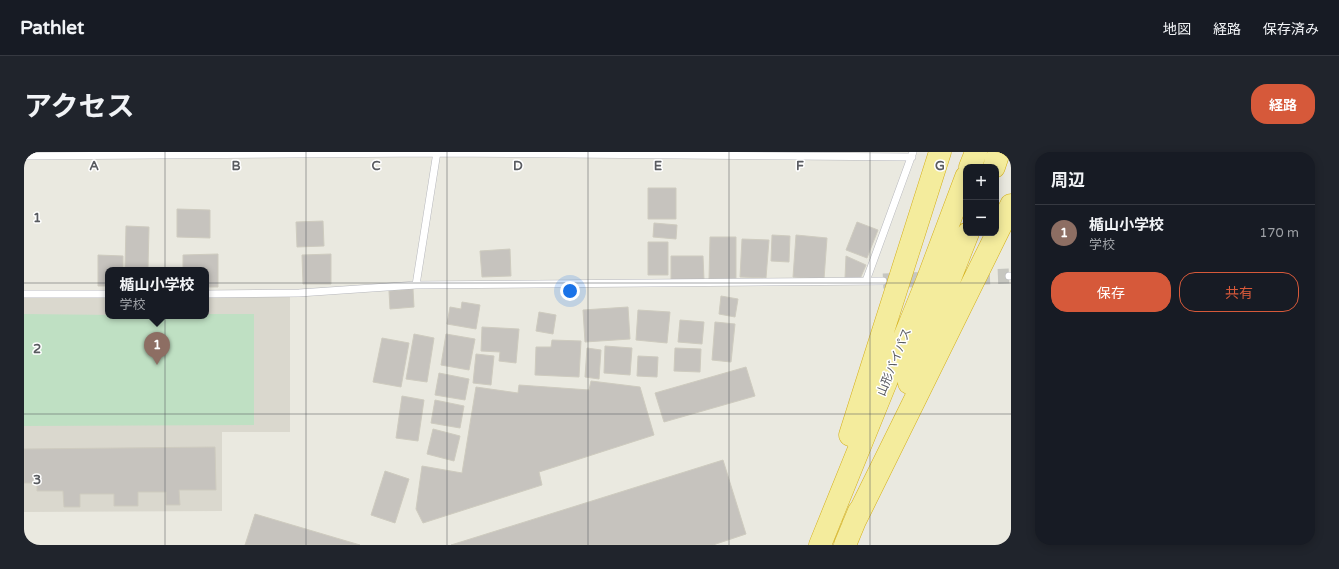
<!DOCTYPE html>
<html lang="ja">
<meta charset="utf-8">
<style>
:root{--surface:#171b24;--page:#20242c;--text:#f1f3f6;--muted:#9ea1a6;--line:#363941;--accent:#d6593a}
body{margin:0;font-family:"Varela Round","Noto Sans JP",sans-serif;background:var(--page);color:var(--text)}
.controls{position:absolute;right:12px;top:12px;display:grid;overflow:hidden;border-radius:8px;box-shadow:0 2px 10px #0003}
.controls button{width:36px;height:36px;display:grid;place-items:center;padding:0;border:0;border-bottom:1px solid var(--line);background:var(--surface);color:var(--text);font:20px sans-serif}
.you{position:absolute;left:546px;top:139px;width:14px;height:14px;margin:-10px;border:3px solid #fff;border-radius:50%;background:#1a73e8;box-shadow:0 0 0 6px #1a73e833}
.badge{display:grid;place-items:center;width:26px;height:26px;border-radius:50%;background:var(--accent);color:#fff;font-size:13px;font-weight:700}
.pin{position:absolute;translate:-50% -33px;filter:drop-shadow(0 1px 2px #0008)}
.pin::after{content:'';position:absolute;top:21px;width:14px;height:12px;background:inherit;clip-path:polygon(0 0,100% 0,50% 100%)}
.popup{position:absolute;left:81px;top:115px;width:104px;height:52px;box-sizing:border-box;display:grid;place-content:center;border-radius:8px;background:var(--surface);filter:drop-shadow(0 1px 3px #0005);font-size:13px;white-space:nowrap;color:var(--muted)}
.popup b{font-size:15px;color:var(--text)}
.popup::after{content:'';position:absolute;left:50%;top:100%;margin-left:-8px;border:8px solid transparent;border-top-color:var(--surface)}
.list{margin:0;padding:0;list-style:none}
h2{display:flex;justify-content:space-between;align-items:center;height:52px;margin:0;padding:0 16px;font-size:17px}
h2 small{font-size:13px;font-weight:400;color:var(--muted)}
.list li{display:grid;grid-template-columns:26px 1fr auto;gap:12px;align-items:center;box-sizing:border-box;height:56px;padding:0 16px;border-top:1px solid var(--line)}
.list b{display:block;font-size:15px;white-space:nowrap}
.list p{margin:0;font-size:13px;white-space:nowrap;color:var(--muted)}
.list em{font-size:13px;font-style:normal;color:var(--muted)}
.actions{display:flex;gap:8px;padding:12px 16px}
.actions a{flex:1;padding:9px 0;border:1px solid var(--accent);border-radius:16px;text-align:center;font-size:14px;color:var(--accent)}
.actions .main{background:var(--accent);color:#fff}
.map{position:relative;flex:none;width:987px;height:393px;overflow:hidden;border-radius:16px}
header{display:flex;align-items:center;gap:24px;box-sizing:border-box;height:56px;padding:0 20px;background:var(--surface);border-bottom:1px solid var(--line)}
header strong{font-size:19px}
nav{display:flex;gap:22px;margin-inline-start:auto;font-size:14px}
.intro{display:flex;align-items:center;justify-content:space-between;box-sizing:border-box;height:96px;padding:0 24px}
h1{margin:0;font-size:28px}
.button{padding:10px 18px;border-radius:16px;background:var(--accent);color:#fff;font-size:14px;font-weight:700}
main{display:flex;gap:24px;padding:0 24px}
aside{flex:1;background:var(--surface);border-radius:16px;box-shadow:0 2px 10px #0003}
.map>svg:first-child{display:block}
.education{fill:#dad8ce}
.green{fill:#bfe0c3}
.building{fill:#c6c3be;stroke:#cecbbf}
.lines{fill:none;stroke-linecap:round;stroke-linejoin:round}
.minor-tunnel{stroke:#c6c6c0;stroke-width:15;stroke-dasharray:15 8;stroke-linecap:butt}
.service-casing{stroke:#b6b7bc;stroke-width:8}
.trunk-casing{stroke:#d4af17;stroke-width:23}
.service{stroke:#fff;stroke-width:7}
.trunk{stroke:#f4ec9d;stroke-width:22}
.grid{fill:none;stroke:#595b60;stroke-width:1;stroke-opacity:0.55}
.labels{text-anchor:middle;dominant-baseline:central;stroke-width:3;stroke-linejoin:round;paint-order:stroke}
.street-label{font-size:12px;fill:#595b60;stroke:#fff}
.grid-label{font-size:13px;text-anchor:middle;font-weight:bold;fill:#595b60;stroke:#fff;stroke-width:3;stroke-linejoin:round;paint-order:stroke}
</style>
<header>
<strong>Pathlet</strong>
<nav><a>地図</a><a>経路</a><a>保存済み</a></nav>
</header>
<div class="intro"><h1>アクセス</h1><a class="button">経路</a></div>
<main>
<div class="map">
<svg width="987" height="393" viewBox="0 0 987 393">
<rect width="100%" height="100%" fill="#eae9e0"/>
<path class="education" d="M 266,144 L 266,280 L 198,280 L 198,359 L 0,360 L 0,145 L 84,145 L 84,164 L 182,164 L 182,145 Z"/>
<path class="green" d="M 0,162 L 182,164 L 182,162 L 230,162 L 230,273 L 0,274 Z"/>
<path class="building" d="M 624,36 L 652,36 L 652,67 L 624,67 Z
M 153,57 L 186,58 L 186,86 L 153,85 Z
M 299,69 L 300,94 L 273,95 L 272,70 Z
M 833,70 L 854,78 L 843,106 L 822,98 Z
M 630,71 L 653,73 L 652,87 L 629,85 Z
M 102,74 L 125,75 L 124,116 L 101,116 Z
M 748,83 L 766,84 L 765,110 L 747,109 Z
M 772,83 L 803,86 L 800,127 L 769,125 Z
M 686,85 L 712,85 L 712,127 L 685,127 Z
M 718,87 L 745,88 L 742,126 L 716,125 Z
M 624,90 L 644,90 L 644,123 L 624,123 Z
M 486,97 L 487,124 L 458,125 L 456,99 Z
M 194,102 L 194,135 L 182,135 L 182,118 L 159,118 L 159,103 Z
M 307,102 L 307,132 L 279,132 L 278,103 Z
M 74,103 L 99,104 L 99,118 L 84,118 L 84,134 L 74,134 Z
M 647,104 L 679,104 L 680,128 L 647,128 Z
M 822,104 L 842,113 L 836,127 L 821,126 Z
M 389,137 L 390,155 L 366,157 L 365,139 Z
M 697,144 L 714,147 L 711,165 L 695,162 Z
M 438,150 L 456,153 L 452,177 L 423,172 L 426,155 L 437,157 Z
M 604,155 L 606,187 L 561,190 L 559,158 Z
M 614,158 L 646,160 L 643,191 L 612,188 Z
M 515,160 L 532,163 L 529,182 L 512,179 Z
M 656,168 L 680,170 L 678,192 L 654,190 Z
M 691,170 L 711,172 L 707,210 L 688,208 Z
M 458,175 L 495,177 L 492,211 L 475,209 L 476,200 L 457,199 Z
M 390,182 L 410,186 L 403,230 L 382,227 Z
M 422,182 L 451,187 L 445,218 L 417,213 Z
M 358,186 L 385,191 L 377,235 L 349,230 Z
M 528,188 L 557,189 L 555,225 L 511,223 L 512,195 L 527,195 Z
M 581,194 L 608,196 L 606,223 L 580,221 Z
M 563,196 L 577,198 L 575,227 L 561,225 Z
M 651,196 L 677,197 L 676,220 L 650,219 Z
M 452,202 L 470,204 L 467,233 L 449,231 Z
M 614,204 L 634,205 L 633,225 L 613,224 Z
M 722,215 L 731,244 L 640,270 L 631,241 Z
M 415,221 L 445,227 L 441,248 L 411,243 Z
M 567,229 L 616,235 L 630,283 L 515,320 L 518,333 L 399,371 L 392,357 L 398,314 L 438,321 L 452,235 L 494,241 L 495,233 L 565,238 Z
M 378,244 L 400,248 L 394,289 L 372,286 Z
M 411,248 L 440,254 L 436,276 L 407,271 Z
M 409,277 L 436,284 L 430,309 L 403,302 Z
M 191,295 L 192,338 L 155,338 L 156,353 L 142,353 L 142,340 L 114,340 L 114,354 L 90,354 L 90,342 L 56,342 L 56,355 L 40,355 L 39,339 L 13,339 L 13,331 L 0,331 L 0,297 Z
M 699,308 L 722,382 L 689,393 L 427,393 Z
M 361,319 L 385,327 L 371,371 L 347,363 Z
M 231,362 L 336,393 L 221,393 Z"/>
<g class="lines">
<path class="minor-tunnel" d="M 859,129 L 985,124"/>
<g class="service-casing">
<path id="service" d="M 0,4 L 413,1 L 888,5
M 985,124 L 987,124
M 842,129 L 889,0
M 392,133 L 413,0
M 0,142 L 84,142
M 182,142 L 275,141 L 392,133 L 859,129"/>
</g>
<g class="trunk-casing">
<path id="trunk" d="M 946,15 L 952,0
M 970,15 L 975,0
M 885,231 L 944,81
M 826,283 L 916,0
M 829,373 L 987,53
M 796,393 L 903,129 L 942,25
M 821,393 L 835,359"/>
</g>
<use href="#service" class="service"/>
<use href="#trunk" class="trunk"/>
</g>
<path class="grid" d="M 141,0 L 141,393M 282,0 L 282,393M 423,0 L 423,393M 564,0 L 564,393M 705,0 L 705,393M 846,0 L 846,393M 0,131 L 987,131M 0,262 L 987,262"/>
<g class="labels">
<g class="street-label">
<text transform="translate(870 210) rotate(-68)">山形バイパス</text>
</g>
</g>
<g class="grid-label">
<text x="70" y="18">A</text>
<text x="212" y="18">B</text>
<text x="352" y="18">C</text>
<text x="494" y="18">D</text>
<text x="634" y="18">E</text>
<text x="776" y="18">F</text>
<text x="916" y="18">G</text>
<text x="13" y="70">1</text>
<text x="13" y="201">2</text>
<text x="13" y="332">3</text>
</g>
</svg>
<div class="controls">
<button>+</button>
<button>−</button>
</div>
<div class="you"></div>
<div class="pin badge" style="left:133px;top:213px;background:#8d6e63">1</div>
<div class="popup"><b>楯山小学校</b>学校</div>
</div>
<aside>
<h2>周辺<small></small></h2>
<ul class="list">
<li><span class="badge" style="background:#8d6e63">1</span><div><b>楯山小学校</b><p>学校</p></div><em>170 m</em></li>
</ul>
<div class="actions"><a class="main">保存</a><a>共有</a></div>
</aside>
</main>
